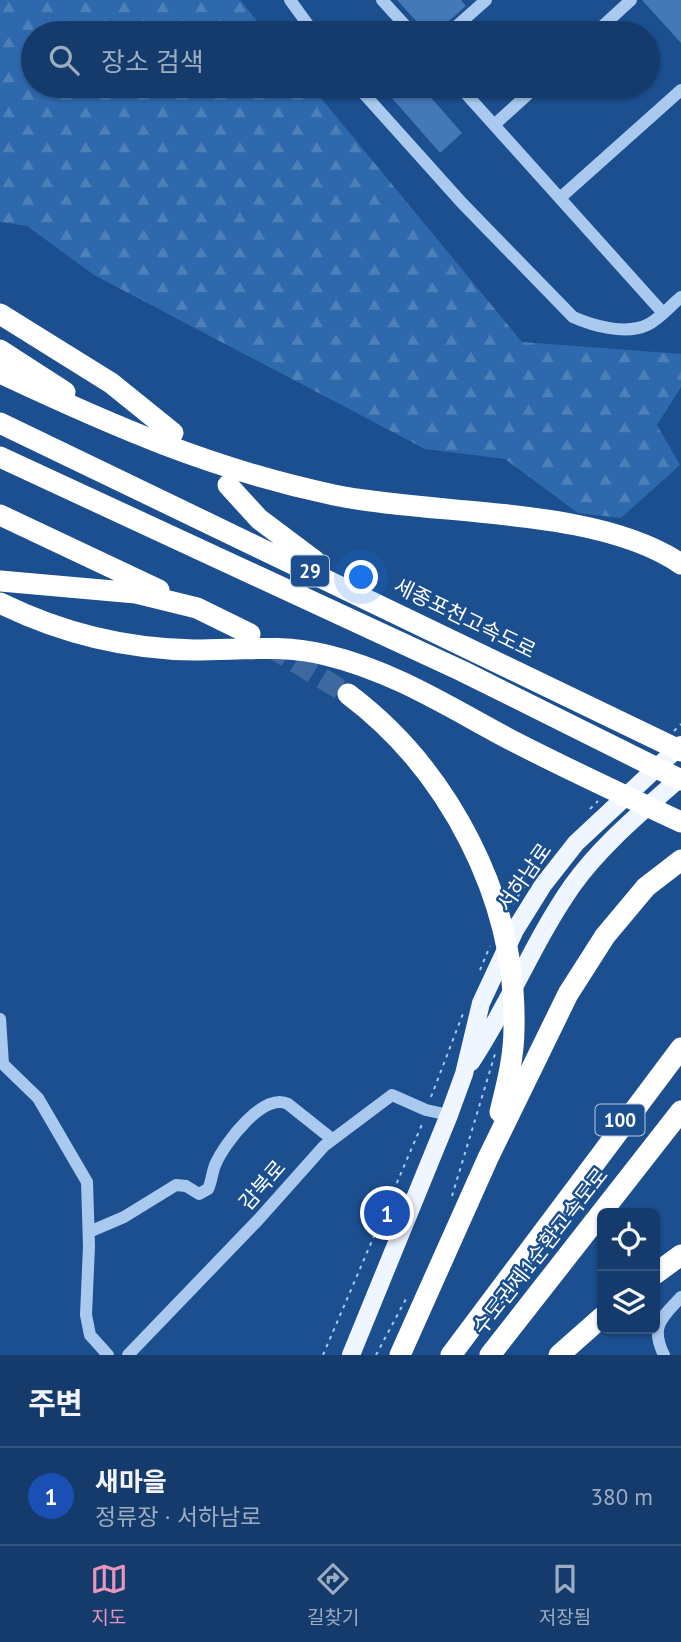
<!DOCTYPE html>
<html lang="ko">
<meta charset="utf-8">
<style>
:root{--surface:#143b6b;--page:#1d4271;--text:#f1f3f6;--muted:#9dadc1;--line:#33557e;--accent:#e797bd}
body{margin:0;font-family:"PT Sans","Noto Sans KR",sans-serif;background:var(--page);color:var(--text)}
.controls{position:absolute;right:21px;bottom:21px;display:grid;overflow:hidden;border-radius:10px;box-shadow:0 2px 5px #0004}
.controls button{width:63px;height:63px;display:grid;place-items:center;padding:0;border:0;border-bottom:2px solid var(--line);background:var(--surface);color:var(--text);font:35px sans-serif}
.you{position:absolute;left:362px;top:578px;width:24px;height:24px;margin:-18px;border:5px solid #fff;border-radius:50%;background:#1a73e8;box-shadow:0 0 0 10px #1a73e833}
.badge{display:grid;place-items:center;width:46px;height:46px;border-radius:50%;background:var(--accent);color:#fff;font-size:23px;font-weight:700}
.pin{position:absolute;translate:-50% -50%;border:4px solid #fff;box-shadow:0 2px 7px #0006}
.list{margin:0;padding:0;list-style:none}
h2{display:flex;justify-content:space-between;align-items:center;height:91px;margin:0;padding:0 28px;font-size:30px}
h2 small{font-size:23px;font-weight:400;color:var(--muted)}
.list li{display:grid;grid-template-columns:46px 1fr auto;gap:21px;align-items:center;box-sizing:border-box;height:98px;padding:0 28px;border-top:2px solid var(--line)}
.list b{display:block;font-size:26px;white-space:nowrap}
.list p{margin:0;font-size:23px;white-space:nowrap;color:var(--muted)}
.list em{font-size:23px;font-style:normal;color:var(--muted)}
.icon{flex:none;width:38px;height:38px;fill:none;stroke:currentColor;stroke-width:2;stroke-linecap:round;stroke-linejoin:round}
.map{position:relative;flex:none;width:681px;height:1355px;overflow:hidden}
.search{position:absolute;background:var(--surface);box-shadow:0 2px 5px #0004;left:21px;right:21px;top:21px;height:77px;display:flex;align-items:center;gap:18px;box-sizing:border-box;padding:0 24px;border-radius:38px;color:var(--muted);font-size:26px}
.sheet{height:189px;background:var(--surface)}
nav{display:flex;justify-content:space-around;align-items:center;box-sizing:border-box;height:98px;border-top:2px solid var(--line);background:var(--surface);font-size:19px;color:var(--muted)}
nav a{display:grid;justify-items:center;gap:4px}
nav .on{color:var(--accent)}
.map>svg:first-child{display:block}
.forest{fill:url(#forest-firs)}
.building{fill:#4478b7}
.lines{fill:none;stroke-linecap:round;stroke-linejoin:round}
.highway-tunnel{stroke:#3d69a0;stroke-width:21;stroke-dasharray:21 10;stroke-linecap:butt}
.path{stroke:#a9c9ee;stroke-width:2;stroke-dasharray:3.5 5;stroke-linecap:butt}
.minor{stroke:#a9c9ee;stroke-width:12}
.major{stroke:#f0f6ff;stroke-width:18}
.highway{stroke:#fff;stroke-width:21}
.labels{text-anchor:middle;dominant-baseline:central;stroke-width:5;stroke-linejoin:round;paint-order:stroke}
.shield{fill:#1b4f8f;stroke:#bbcadd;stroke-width:2}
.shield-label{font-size:19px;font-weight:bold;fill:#fff}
.street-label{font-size:21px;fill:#fff;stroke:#1b4f8f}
</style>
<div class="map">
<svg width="681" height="1355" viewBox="0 0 681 1355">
<defs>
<pattern id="forest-firs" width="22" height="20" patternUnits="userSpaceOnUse" patternTransform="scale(1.75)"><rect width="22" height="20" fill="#2e69ad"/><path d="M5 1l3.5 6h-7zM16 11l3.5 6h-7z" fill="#4d80b9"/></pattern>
</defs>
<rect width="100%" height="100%" fill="#1b4f8f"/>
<path class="forest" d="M 0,0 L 240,0 L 267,33 L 33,33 L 33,86 L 311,86 L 522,342 L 681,354 L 681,387 L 657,425 L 680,465 L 621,518 L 578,513 L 505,459 L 425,449 L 94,275 L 27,226 L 0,222 Z"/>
<path class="building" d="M 397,0 L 461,0 L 466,6 L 435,33 L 427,33 Z
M 642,0 L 681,0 L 681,43 Z
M 406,86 L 421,86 L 462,133 L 440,153 L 392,98 Z"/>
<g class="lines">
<path class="highway-tunnel" d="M 269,646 L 348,694"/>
<path class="path" d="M 674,731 L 681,724
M 590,809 L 598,801
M 513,904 L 525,885
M 480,970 L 490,946
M 431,1097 L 464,1011
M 452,1196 L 495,1054
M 323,1355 L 423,1122
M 376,1355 L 407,1297"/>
<path class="minor" d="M 290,0 L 314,33
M 382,0 L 412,33
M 449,33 L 486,0
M 595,33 L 631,0
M 357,86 L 462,203 L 573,317 C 593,326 626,335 647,325 C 660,319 671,305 681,297
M 459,86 L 663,313
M 494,125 L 537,86
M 560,198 L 681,90
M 0,1019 L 3,1064 L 38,1098 L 87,1182 L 89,1246 L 86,1315 L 90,1335 L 108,1355
M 89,1232 L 124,1217 L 176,1185 L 186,1186 L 199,1194 L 208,1189 C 212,1181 212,1171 216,1163 C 225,1143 263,1092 288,1104 L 332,1139
M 128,1355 L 258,1220 L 324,1146 L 392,1095 L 426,1110 L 449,1115
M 664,1355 C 650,1327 661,1318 681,1297"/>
<path class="major" d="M 471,1062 C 509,1005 533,942 572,886 C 602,844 643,811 681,777
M 351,1355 L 449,1115 L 464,1074 L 481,1003 L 515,930 L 543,885 L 576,843 L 681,745"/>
<path class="highway" d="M 0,314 L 111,383 L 173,433
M 0,350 L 65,392
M 0,373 C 113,426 211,469 334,495 C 436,516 596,506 681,564
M 0,423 L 681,751
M 0,457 L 462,671 L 681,780
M 228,485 L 259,519 L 315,561
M 0,515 L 159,590
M 0,581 L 136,593 L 197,608 L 250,634
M 0,603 C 61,633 126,649 194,650 C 239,650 282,644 326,655 C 393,671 449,707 509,739 C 565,768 623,795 681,822
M 348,694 C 449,770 517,900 514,1028 C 514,1057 507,1084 500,1112
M 655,1274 L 681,1255
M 400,1355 L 488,1158 L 568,994 L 605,936 L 646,887 L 681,860
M 451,1355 L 681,1048
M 490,1355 L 681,1111
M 559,1355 L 602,1317"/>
</g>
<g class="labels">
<g class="shield">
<rect x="291" y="555.5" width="38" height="31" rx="5"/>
<rect x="595.5" y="1104.5" width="49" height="31" rx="5"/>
</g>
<g class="shield-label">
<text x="310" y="571">29</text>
<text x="620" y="1120">100</text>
</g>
<g class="street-label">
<text transform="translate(465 618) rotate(26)">세종포천고속도로</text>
<text transform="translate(524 877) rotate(-55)">서하남로</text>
<text transform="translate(262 1185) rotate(-49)">감북로</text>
<text transform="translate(540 1251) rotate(-52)">수도권제1순환고속도로</text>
</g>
</g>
</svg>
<div class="controls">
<button><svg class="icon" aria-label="locate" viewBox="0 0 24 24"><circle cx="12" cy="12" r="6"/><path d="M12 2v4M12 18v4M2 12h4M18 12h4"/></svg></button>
<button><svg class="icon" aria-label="layers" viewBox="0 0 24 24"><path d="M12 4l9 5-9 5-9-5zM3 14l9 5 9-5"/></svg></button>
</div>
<div class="you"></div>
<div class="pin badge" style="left:387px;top:1213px;background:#1a4fb4">1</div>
<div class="search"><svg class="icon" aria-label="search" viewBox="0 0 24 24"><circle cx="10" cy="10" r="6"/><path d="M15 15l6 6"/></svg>장소 검색</div>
</div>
<section class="sheet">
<h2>주변<small></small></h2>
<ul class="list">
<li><span class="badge" style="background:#1a4fb4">1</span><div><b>새마을</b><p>정류장 · 서하남로</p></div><em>380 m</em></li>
</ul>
</section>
<nav>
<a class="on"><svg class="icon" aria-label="map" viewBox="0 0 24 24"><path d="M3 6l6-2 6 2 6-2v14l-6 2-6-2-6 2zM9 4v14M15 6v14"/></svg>지도</a>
<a><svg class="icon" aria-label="directions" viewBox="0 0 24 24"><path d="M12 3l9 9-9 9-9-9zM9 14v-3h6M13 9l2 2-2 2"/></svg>길찾기</a>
<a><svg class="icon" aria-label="saved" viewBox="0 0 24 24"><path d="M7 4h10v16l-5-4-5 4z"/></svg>저장됨</a>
</nav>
